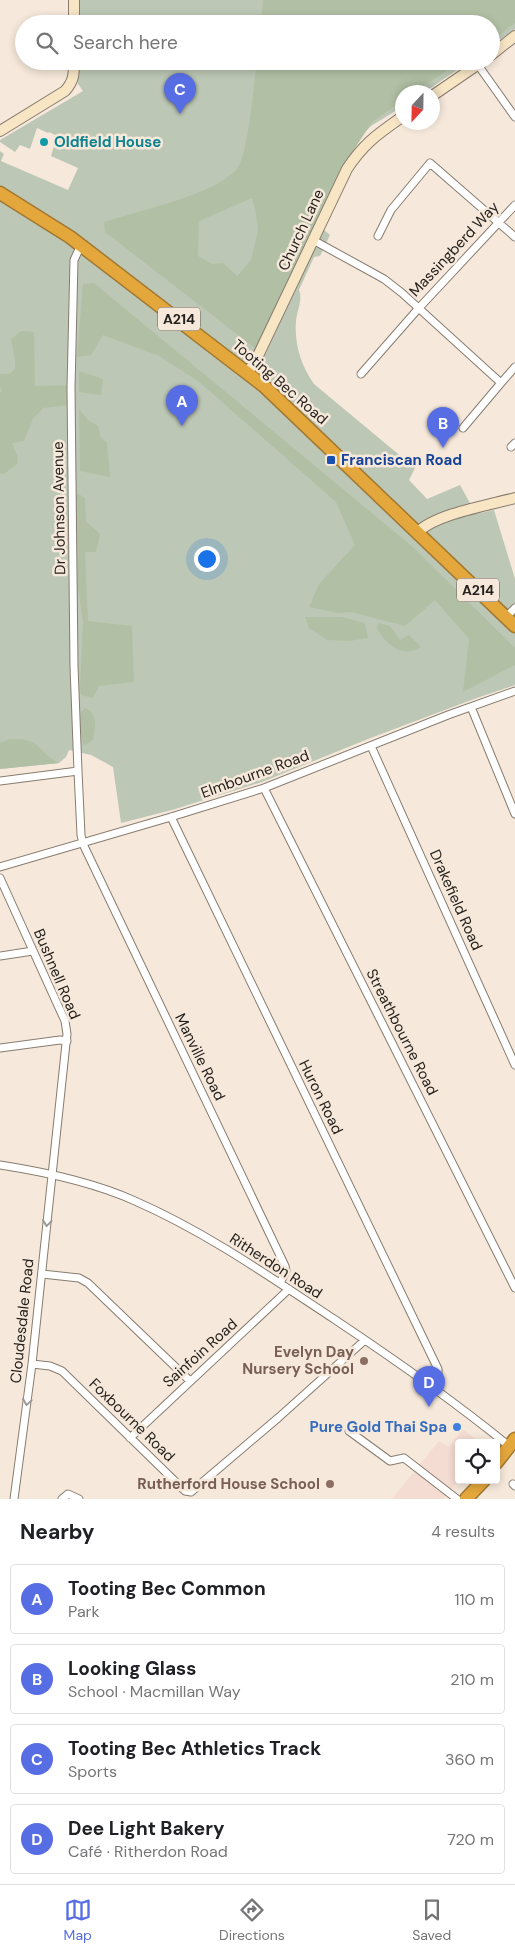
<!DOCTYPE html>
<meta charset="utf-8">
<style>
:root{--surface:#fff;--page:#f6f6f6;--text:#202124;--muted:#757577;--line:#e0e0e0;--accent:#576de3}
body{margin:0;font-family:"DM Sans",sans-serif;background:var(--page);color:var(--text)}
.controls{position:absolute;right:15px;bottom:15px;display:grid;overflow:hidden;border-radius:5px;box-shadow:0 2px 8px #0003}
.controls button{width:45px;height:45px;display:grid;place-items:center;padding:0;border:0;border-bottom:1px solid var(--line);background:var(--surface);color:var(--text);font:25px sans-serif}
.compass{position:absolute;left:395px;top:85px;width:45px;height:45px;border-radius:50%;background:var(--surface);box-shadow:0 2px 8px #0003;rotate:202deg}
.you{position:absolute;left:206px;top:558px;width:18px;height:18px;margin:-12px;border:4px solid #fff;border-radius:50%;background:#1a73e8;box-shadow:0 0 0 8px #1a73e833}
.badge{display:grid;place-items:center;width:32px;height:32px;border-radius:50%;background:var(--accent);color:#fff;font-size:16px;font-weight:700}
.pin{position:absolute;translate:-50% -41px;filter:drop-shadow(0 1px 2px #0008)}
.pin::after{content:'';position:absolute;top:26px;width:18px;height:15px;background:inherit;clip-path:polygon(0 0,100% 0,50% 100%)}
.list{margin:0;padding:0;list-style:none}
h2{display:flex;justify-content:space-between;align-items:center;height:65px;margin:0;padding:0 20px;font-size:21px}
h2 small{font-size:16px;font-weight:400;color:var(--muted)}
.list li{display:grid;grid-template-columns:32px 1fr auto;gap:15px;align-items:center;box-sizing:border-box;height:70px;margin:0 10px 10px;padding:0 10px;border:1px solid var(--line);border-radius:5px}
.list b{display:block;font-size:19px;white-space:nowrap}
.list p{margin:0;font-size:16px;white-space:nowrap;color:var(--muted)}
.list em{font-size:16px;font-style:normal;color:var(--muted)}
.icon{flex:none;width:28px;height:28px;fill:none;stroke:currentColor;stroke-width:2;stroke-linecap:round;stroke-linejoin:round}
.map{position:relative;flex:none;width:515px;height:1499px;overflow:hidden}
.search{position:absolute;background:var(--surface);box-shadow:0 2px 8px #0003;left:15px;right:15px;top:15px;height:55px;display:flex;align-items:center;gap:12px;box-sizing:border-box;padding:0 18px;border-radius:28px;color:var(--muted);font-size:19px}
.sheet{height:385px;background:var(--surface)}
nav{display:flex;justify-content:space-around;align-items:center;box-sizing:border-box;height:70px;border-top:1px solid var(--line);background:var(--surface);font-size:14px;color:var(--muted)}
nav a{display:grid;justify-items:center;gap:2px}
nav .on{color:var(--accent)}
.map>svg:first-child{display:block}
.commercial{fill:#f4dcd2}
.green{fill:#bdc7b5}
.forest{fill:#b1c0a4;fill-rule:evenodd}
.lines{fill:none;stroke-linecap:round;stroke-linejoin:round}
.street-casing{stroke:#877c6f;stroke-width:9}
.secondary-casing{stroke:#877c6f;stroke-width:12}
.highway-casing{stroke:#a17831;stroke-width:15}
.street{stroke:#fff;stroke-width:7}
.secondary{stroke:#f7e5c4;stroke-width:10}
.highway{stroke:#e4a73c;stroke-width:12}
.oneway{stroke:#9d9b99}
.culture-dot{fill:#0f9aa8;stroke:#f6e9db;stroke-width:2}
.transit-dot{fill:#1a4fb4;stroke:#f6e9db;stroke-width:2}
.education-dot{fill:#8d6e63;stroke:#f6e9db;stroke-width:2}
.shop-dot{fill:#3f7fe0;stroke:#f6e9db;stroke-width:2}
.labels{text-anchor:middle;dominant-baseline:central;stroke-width:5;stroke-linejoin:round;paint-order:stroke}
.shield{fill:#f6e9db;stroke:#645d55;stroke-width:1}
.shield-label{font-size:14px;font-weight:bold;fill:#25211c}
.culture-label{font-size:15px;font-weight:bold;fill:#0d838f;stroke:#f6e9db;text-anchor:start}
.street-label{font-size:15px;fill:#25211c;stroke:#f6e9db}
.transit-label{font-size:15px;font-weight:bold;fill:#164399;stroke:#f6e9db;text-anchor:start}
.education-label{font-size:15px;font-weight:bold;fill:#785e54;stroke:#f6e9db;text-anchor:end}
.shop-label{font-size:15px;font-weight:bold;fill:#366cbe;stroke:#f6e9db;text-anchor:end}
</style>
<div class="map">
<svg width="515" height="1499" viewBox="0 0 515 1499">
<rect width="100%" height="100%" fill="#f6e9db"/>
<path class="commercial" d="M 463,1429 L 480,1443 L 459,1443 L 459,1480 L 443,1499 L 392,1499 L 439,1441 L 449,1447 Z"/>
<path class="green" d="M 79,0 L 515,0 L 515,29 L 491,46 L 491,24 L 79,24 Z
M 78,61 L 470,61 L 425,92 L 402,92 L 402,107 L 371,126 L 340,158 L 311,219 L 330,235 L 320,256 L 314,257 L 299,290 C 303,299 297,311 296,321 C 294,343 301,366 314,384 L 415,468 L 409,480 L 427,499 L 460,485 L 476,514 L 494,510 L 515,579 L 515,685 L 474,699 L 368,739 L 262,782 L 172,810 L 121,823 L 113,767 L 91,755 L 69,750 L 66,757 L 59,763 L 0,769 L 0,151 L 4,154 L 1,161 L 68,190 L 78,168 L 51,156 L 57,136 L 49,132 L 48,133 L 37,128 L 30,149 L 20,145 L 15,152 L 0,142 L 0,140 L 83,91 L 78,84 Z"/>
<path class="forest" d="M 263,0 L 515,0 L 515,23 L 491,41 L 491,24 L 261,24 Z
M 257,61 L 461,61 L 415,92 L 402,92 L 402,101 L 372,122 L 346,162 L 256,349 L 105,232 L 104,222 C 138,211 213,195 236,170 C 248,158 254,82 257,61 ZM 252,198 L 256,213 L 258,230 L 251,260 L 237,276 L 223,263 L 212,264 L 198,256 L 199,221 Z
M 94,283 L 413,547 L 515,648 L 515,665 L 463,692 L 469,639 L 435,600 L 405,626 L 351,612 L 338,613 L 309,607 L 319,584 L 355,545 L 336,502 L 198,381 L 159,356 L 103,335 L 91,355 L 77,357 L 83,284 Z
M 21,331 L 34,332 L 35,386 L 71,385 L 71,405 L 43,408 L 33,419 L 24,441 L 12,443 L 17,455 L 18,463 L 4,474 L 0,473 L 0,392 L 2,391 L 0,388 L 0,374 L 9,374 L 15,369 L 15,360 L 11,339 Z
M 79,371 L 103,379 L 101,395 L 79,392 Z
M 79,409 L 88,420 L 98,426 L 100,436 L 107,443 L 110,477 L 80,471 Z
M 77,493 L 85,498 L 86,521 L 100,534 L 96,552 L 85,552 L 88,621 L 132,626 L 134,682 L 99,686 L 93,698 L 81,695 L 80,686 L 83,622 L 78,588 Z
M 305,617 L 342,617 L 365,623 L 368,638 L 349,641 L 327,640 L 309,628 Z
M 378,623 L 390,626 L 400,640 L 409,635 L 421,647 C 402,659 387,645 377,629 Z
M 85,708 C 99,715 95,727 93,740 L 84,746 L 80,733 L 81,712 Z
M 10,739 C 43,738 35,751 59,763 L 0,769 L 0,743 Z"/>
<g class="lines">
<g class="street-casing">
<path id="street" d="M 478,65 L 515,117
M 378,236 L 391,210 L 430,163 L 515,237
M 313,240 L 384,279 L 402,293 L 501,383 L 515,367
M 361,374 L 418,309 L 515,205
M 463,428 L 501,383
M 511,447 L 515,443
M 506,617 L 515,608
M 471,707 L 515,814
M 371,746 L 515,1065
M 78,771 L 74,666 L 71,388 L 74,260 L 81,245
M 0,781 L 78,771 L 81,835 L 83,844 L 285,1266 L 286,1271 L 280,1283
M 264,788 L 515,1288
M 171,817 L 438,1369 L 438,1380 L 433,1389
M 0,867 L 171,817 L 264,788 L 448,715 L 515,691
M 0,878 L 65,1021 L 67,1034 L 32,1364 L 14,1499
M 0,956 L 33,951
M 0,1048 L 60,1040 L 67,1041
M 0,1165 C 45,1172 93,1182 135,1201 C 206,1232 270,1277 334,1319 C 394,1359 454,1401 509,1446
M 42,1274 L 79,1278 L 88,1283 L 190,1381
M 32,1364 L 50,1366 L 62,1371 L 185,1491 L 191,1492 L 278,1418 L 365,1340
M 349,1431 L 390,1461 L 404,1458 L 457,1499
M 130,1438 L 289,1289
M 513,1484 L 515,1486
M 62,1499 L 68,1494 L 79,1499"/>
</g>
<g class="secondary-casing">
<path id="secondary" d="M 74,24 L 74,0
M 491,55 L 515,36
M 432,96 L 483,61
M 0,131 L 65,91 C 74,81 74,74 74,61
M 247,372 L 254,364 L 347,169 C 364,143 378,134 402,117
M 418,532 C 436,514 489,505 515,498"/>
</g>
<g class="highway-casing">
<path id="highway" d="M 0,193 L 70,237 L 264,386 L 515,626
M 496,1463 L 515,1439
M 466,1499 L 484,1480"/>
</g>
<use href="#street" class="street"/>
<use href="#secondary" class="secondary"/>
<use href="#highway" class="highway"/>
</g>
<defs><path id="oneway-chevron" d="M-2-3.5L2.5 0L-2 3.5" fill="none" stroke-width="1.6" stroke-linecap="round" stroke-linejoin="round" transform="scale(1.25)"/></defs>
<g class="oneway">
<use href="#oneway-chevron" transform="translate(47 1223) rotate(96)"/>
<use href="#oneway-chevron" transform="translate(27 1402) rotate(98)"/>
</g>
<circle class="culture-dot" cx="44" cy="142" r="5"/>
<rect class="transit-dot" x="326" y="455" width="10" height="10" rx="2.5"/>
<g class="education-dot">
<circle cx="364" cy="1361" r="5"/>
<circle cx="330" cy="1484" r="5"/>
</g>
<circle class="shop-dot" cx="457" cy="1427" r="5"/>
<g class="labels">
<g class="shield">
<rect x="158" y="307.5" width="42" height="23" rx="4"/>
<rect x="457" y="578.5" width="42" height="23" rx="4"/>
</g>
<g class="shield-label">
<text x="179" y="319">A214</text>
<text x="478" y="590">A214</text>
</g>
<g class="culture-label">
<text x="54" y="142">Oldfield House</text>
</g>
<g class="street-label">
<text transform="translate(301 230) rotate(-65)">Church Lane</text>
<text transform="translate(454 249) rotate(-47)">Massingberd Way</text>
<text transform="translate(280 382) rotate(41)">Tooting Bec Road</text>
<text transform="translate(59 508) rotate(-91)">Dr Johnson Avenue</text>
<text transform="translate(255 774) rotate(-20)">Elmbourne Road</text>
<text transform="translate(456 900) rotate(66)">Drakefield Road</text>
<text transform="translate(57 974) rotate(67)">Bushnell Road</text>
<text transform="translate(402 1032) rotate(63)">Streathbourne Road</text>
<text transform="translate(200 1057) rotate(64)">Manville Road</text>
<text transform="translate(321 1097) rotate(64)">Huron Road</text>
<text transform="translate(276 1266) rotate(33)">Ritherdon Road</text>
<text transform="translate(22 1321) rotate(-84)">Cloudesdale Road</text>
<text transform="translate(200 1353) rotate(-42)">Sainfoin Road</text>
<text transform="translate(132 1420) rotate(44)">Foxbourne Road</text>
</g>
<g class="transit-label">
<text x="341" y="460">Franciscan Road</text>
</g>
<g class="education-label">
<text x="354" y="1352">Evelyn Day<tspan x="354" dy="17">Nursery School</tspan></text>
<text x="320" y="1484">Rutherford House School</text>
</g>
<g class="shop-label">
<text x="447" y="1427">Pure Gold Thai Spa</text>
</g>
</g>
</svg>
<div class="controls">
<button><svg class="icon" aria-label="locate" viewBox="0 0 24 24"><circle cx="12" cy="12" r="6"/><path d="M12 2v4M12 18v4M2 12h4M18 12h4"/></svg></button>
</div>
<svg class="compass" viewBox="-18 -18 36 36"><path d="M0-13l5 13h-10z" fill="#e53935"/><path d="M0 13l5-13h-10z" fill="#757577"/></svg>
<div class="you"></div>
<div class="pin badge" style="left:182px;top:426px">A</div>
<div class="pin badge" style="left:443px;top:448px">B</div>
<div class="pin badge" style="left:180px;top:114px">C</div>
<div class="pin badge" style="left:429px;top:1407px">D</div>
<div class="search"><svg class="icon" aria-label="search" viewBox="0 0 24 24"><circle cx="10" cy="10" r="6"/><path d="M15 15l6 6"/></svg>Search here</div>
</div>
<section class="sheet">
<h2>Nearby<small>4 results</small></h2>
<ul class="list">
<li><span class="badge">A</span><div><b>Tooting Bec Common</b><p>Park</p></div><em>110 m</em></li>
<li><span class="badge">B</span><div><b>Looking Glass</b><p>School · Macmillan Way</p></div><em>210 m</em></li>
<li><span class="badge">C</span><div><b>Tooting Bec Athletics Track</b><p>Sports</p></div><em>360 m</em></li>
<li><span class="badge">D</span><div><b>Dee Light Bakery</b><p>Café · Ritherdon Road</p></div><em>720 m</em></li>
</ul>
</section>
<nav>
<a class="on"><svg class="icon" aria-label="map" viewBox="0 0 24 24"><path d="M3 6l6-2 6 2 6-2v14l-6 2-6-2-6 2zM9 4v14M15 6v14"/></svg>Map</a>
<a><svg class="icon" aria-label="directions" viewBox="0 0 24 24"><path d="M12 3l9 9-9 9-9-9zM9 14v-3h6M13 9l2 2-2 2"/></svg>Directions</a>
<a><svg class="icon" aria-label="saved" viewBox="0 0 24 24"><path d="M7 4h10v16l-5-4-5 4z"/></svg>Saved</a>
</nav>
